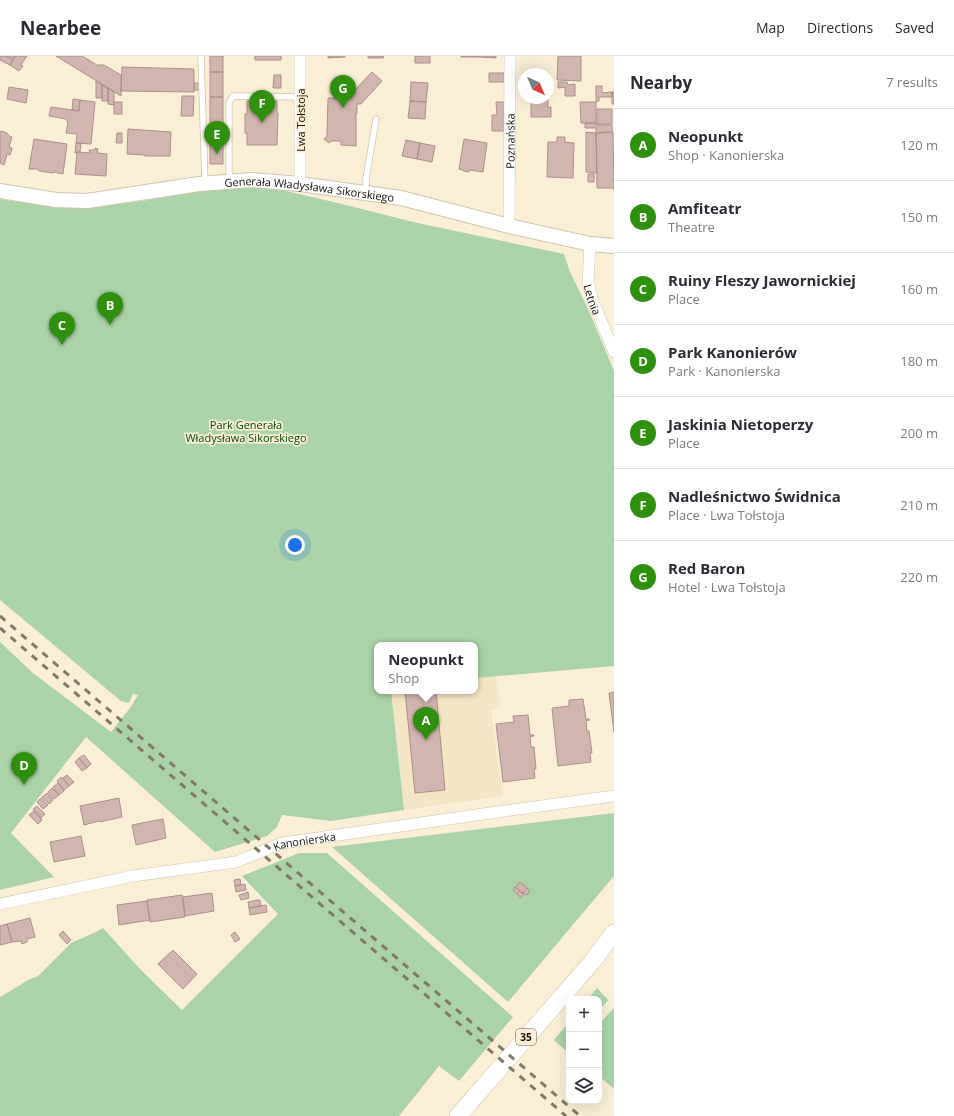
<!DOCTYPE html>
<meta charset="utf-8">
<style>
:root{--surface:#fff;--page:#f7f7f7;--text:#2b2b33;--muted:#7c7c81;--line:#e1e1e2;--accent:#2e900d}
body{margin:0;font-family:"Open Sans",sans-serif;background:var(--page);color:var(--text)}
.controls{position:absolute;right:12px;bottom:12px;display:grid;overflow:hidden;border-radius:8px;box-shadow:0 4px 16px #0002}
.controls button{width:36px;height:36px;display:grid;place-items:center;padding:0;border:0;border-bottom:1px solid var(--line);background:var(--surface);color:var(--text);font:20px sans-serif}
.compass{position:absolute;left:518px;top:12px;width:36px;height:36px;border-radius:50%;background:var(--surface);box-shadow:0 4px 16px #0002;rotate:136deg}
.you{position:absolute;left:295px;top:489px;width:14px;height:14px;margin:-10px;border:3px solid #fff;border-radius:50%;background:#1a73e8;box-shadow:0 0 0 6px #1a73e833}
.badge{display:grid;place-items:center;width:26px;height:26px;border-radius:50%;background:var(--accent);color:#fff;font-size:13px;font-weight:700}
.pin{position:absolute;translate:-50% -33px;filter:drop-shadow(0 1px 2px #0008)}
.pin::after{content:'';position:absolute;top:21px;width:14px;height:12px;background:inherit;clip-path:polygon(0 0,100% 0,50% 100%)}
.popup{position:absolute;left:374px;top:586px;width:104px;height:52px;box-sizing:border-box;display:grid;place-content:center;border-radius:8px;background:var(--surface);filter:drop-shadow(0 1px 3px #0005);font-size:13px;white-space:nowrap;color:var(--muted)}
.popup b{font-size:15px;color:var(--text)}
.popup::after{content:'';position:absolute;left:50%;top:100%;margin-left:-8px;border:8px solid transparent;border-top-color:var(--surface)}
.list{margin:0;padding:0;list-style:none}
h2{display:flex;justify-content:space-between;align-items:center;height:52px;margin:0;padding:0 16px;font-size:17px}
h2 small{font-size:13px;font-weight:400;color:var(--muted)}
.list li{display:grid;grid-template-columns:26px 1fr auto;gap:12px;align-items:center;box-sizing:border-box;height:72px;padding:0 16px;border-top:1px solid var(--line)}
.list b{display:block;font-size:15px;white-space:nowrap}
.list p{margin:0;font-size:13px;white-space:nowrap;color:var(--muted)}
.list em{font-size:13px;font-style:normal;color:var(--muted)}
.icon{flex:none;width:22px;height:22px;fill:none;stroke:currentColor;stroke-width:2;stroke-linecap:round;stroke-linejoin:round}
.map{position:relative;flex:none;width:614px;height:1060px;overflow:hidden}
header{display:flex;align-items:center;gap:24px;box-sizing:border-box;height:56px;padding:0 20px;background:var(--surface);border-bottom:1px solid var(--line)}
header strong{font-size:19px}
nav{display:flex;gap:22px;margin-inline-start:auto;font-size:14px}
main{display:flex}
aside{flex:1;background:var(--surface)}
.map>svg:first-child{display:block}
.built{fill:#f4e5c4}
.green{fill:#abd3a8}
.building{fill:#d3b5af;stroke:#ac908a}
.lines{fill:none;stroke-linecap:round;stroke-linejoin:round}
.service-casing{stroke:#d1c6ad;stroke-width:7}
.minor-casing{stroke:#d1c6ad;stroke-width:12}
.tertiary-casing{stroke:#d1c6ad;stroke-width:16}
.primary-casing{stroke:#d1c6ad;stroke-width:18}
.service{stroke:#fff;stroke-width:5.5}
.minor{stroke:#fff;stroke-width:11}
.tertiary{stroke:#fff;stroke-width:14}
.primary{stroke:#fff;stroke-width:17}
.rail{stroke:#817a69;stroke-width:3;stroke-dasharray:7 7;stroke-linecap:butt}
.labels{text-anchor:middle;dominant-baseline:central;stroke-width:3.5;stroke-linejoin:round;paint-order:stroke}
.shield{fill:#faefd5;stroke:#5a5446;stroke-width:1}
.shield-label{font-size:10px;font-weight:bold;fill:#161209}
.street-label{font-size:11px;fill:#161209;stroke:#faefd5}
.park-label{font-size:11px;fill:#004a02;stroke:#faefd5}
</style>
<header>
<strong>Nearbee</strong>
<nav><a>Map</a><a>Directions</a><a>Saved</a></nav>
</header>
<main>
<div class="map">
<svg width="614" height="1060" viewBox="0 0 614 1060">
<rect width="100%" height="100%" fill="#faefd5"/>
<path class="built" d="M 496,620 L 501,652 L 491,654 L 499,714 L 503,740 L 404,754 L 391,635 L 475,635 L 475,622 Z"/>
<path class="green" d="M 242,130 L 278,133 L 346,149 L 413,166 L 564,198 L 570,216 L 589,255 L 614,315 L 614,610 L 475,622 L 475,589 L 377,589 L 377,635 L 391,635 L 404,754 L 331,765 L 282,759 L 277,771 L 267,780 L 215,796 L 86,681 L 11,777 L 54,821 L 0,834 L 0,586 L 33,617 L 111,676 L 130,652 L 138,639 L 133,638 L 129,647 L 121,645 L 0,544 L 0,143 L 63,152 L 103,150 L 142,145 L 208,134 Z
M 614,757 L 614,820 L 508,946 L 332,791 Z
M 299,797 L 327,797 L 513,961 L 459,1025 L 439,1010 L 399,1060 L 0,1060 L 0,941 L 30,923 L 38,920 L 71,887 L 96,876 L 103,872 L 140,913 L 182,954 L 278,858 L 242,820 Z
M 597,932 L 608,944 L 599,955 L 599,943 L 588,943 Z
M 614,952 L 614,1033 L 599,1020 L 599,968 Z
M 569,966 L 569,991 L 566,995 L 554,984 Z"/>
<path class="building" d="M 0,0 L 6,0 L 13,4 L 10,9 L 0,4 Z
M 6,0 L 15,0 L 13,4 Z
M 15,0 L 27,0 L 21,9 L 23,10 L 19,15 L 10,9 Z
M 56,0 L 82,0 L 97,9 L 104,9 L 121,19 L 121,40 Z
M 210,0 L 223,0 L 223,16 L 210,16 Z
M 255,0 L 281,0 L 281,4 L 255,4 Z
M 328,0 L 345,0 L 345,1 L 328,2 Z
M 368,0 L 384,0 L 383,2 L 368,2 Z
M 415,0 L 430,0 L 430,7 L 415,7 Z
M 461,0 L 479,0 L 479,1 L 461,1 Z
M 479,0 L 496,0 L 496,2 L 479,1 Z
M 558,0 L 581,0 L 581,25 L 557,24 Z
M 122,11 L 194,13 L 194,36 L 121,35 Z
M 210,16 L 223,16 L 223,41 L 210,41 Z
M 372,16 L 382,25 L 361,48 L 357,48 L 357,57 L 356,57 L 356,90 L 341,89 L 341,85 L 331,85 L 329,87 L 324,83 L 327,80 L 328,42 L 338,42 L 339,37 L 345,37 L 347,33 L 350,34 L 351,33 L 352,37 Z
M 489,17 L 504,17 L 504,26 L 489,26 Z
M 274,19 L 281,19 L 281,32 L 273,32 Z
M 96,25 L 102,29 L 102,42 L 96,42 Z
M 411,26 L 428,27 L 426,46 L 410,45 Z
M 558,26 L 567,26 L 568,29 L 575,28 L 575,40 L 565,40 L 565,31 L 558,32 Z
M 194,27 L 201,27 L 201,34 L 194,34 Z
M 102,29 L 108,32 L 108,45 L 102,45 Z
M 596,30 L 602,30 L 602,37 L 612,36 L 612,41 L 599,41 L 599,45 L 596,46 Z
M 9,31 L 28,34 L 26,47 L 7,43 Z
M 108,32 L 114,36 L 114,49 L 108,48 Z
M 612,36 L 614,36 L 614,48 L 612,48 Z
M 182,40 L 194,40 L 193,60 L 181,60 Z
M 210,41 L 223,41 L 223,88 L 210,88 Z
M 531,42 L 548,42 L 548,51 L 551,51 L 551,61 L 531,61 Z
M 73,43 L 80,44 L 79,55 L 72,54 Z
M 80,44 L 95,46 L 91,88 L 76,87 L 77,78 L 66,77 L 68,67 L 66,63 L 49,60 L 51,51 L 79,55 Z
M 247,45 L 277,45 L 277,57 L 278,57 L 277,89 L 247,89 L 247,77 L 245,77 L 245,58 L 247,58 Z
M 410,45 L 426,46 L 425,63 L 408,62 Z
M 114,46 L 122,46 L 122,58 L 114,58 Z
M 496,46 L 504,46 L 504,75 L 492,75 L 492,59 L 497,59 Z
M 580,46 L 596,46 L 596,67 L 581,67 Z
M 597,53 L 612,53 L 612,68 L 597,68 Z
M 585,67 L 596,67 L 596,69 L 612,69 L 612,76 L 596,77 L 596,72 L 585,72 Z
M 128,73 L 171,76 L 170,100 L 145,100 L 145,99 L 127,98 Z
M 1,75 L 7,77 L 9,80 L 12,81 L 9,91 L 12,92 L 10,99 L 7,98 L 4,109 L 0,107 L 0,76 Z
M 586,76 L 596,77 L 597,117 L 586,116 Z
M 613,76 L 614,133 L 613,133 L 612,132 L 597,132 L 596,77 Z
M 117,77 L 122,77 L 122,87 L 116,87 Z
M 557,81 L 565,81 L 565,86 L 574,87 L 573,122 L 547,121 L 548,86 L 557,86 Z
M 34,83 L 67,88 L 63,118 L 54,116 L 52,117 L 39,115 L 37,113 L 29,113 Z
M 464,83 L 487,87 L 483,116 L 469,114 L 469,116 L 463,115 L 463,114 L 459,113 Z
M 406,84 L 420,87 L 417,103 L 402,100 Z
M 76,87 L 81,87 L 80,96 L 75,97 Z
M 420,87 L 435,90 L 432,106 L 417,103 Z
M 210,88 L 223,88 L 223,108 L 210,108 Z
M 95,92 L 98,93 L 97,97 L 107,98 L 106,120 L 75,118 L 77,96 L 90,97 L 89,94 L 95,94 Z
M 588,118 L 594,118 L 594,126 L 588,126 Z
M 405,635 L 436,635 L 445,734 L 415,737 Z
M 614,636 L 614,676 L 609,637 Z
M 583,643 L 586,663 L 589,663 L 590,664 L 586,665 L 587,675 L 589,675 L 592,697 L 590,697 L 591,706 L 558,710 L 552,652 L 569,650 L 569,644 Z
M 528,659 L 530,679 L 534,679 L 534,680 L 530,681 L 531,691 L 534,691 L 536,713 L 534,713 L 535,722 L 503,726 L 496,668 L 514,666 L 513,660 Z
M 84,699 L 91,708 L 87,712 L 79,702 Z
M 79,702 L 87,712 L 82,715 L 75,706 Z
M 67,719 L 74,726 L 69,730 L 63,722 Z
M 61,721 L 69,730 L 64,734 L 57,725 Z
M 58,727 L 64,735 L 59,739 L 53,731 Z
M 52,732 L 59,739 L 54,743 L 48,736 Z
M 47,737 L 53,744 L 49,748 L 42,741 Z
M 41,742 L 48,749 L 43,753 L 37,746 Z
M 119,742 L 122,761 L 100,766 L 99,765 L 84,769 L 80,750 Z
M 37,750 L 45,758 L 41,762 L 33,753 Z
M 34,755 L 42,764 L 38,768 L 29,759 Z
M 163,763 L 166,782 L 136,789 L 132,769 Z
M 81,780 L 85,800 L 54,806 L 50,786 Z
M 240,823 L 241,829 L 235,830 L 234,824 Z
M 520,826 L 527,832 L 522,837 L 515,831 Z
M 245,828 L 246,834 L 236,836 L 235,830 Z
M 515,831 L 520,835 L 517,838 L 513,834 Z
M 527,832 L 530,835 L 527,839 L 523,836 Z
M 520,835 L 524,838 L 521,842 L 517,838 Z
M 248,836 L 249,842 L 241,844 L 239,839 Z
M 212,837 L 214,855 L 185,860 L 183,841 Z
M 182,839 L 185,861 L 150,866 L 147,844 Z
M 257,844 L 260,844 L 261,850 L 249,852 L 248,846 Z
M 147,845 L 150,864 L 119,869 L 117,849 Z
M 266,849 L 267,856 L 250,859 L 249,852 Z
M 30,862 L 35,881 L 27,883 L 27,886 L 22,888 L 21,885 L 12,886 L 7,868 Z
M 7,868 L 12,886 L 0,889 L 0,870 Z
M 63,875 L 71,884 L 67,888 L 59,879 Z
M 235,876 L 240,883 L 235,886 L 231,879 Z
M 173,894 L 197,918 L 183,933 L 158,908 Z"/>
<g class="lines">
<g class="service-casing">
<path id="service" d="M 201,0 L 205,127
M 229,126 L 229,47 L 233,40 L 300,41
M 366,137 L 366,123 L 376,63"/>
</g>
<g class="minor-casing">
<g id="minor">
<path d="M 300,128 L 300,0"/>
<path id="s1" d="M 509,170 L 510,0"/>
<path id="s2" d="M 590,188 L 588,227 L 593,245 L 614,296"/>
<path id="s3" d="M 0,848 L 133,820 L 236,806 L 277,789 L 283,787 L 490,757 L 614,740"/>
</g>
</g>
<g class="tertiary-casing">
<g id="tertiary">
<path id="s4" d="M 0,135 L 56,144 L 87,145 L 199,128 L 251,124 L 300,128 L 401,142 L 509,170 L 590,188 L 614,190"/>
</g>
</g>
<g class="primary-casing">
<path id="primary" d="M 458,1060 L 592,906 L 614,877"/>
</g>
<use href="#service" class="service"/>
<use href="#minor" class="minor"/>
<use href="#tertiary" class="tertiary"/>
<use href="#primary" class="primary"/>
<path class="rail" d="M 0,560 L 580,1060
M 0,572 L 566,1060"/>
</g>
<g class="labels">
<rect class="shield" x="516" y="973" width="20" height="16" rx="3"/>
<g class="shield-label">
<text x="526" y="981">35</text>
</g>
<g class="street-label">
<text transform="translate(300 64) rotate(-90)">Lwa Tołstoja</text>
<text stroke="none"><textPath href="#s1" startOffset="85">Poznańska</textPath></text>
<text stroke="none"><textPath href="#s4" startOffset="312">Generała Władysława Sikorskiego</textPath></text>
<text stroke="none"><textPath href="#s2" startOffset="56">Letnia</textPath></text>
<text stroke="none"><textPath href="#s3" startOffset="312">Kanonierska</textPath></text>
</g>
<g class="park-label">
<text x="246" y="368">Park Generała<tspan x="246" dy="13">Władysława Sikorskiego</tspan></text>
</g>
</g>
</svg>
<div class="controls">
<button>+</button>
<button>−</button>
<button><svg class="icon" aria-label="layers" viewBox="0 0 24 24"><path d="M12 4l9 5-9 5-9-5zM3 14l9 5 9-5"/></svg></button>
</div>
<svg class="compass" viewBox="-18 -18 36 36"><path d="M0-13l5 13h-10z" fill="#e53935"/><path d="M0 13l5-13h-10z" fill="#7c7c81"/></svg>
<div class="you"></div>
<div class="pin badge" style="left:426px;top:684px">A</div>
<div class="popup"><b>Neopunkt</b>Shop</div>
<div class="pin badge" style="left:110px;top:269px">B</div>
<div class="pin badge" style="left:62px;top:289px">C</div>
<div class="pin badge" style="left:24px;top:729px">D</div>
<div class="pin badge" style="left:217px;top:98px">E</div>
<div class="pin badge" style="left:262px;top:67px">F</div>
<div class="pin badge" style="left:343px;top:52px">G</div>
</div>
<aside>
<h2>Nearby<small>7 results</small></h2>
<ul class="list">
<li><span class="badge">A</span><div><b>Neopunkt</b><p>Shop · Kanonierska</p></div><em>120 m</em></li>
<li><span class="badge">B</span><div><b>Amfiteatr</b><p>Theatre</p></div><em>150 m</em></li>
<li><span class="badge">C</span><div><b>Ruiny Fleszy Jawornickiej</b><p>Place</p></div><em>160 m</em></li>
<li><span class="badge">D</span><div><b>Park Kanonierów</b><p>Park · Kanonierska</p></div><em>180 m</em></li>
<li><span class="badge">E</span><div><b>Jaskinia Nietoperzy</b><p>Place</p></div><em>200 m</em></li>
<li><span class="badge">F</span><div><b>Nadleśnictwo Świdnica</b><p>Place · Lwa Tołstoja</p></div><em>210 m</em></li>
<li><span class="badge">G</span><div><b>Red Baron</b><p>Hotel · Lwa Tołstoja</p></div><em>220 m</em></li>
</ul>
</aside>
</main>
